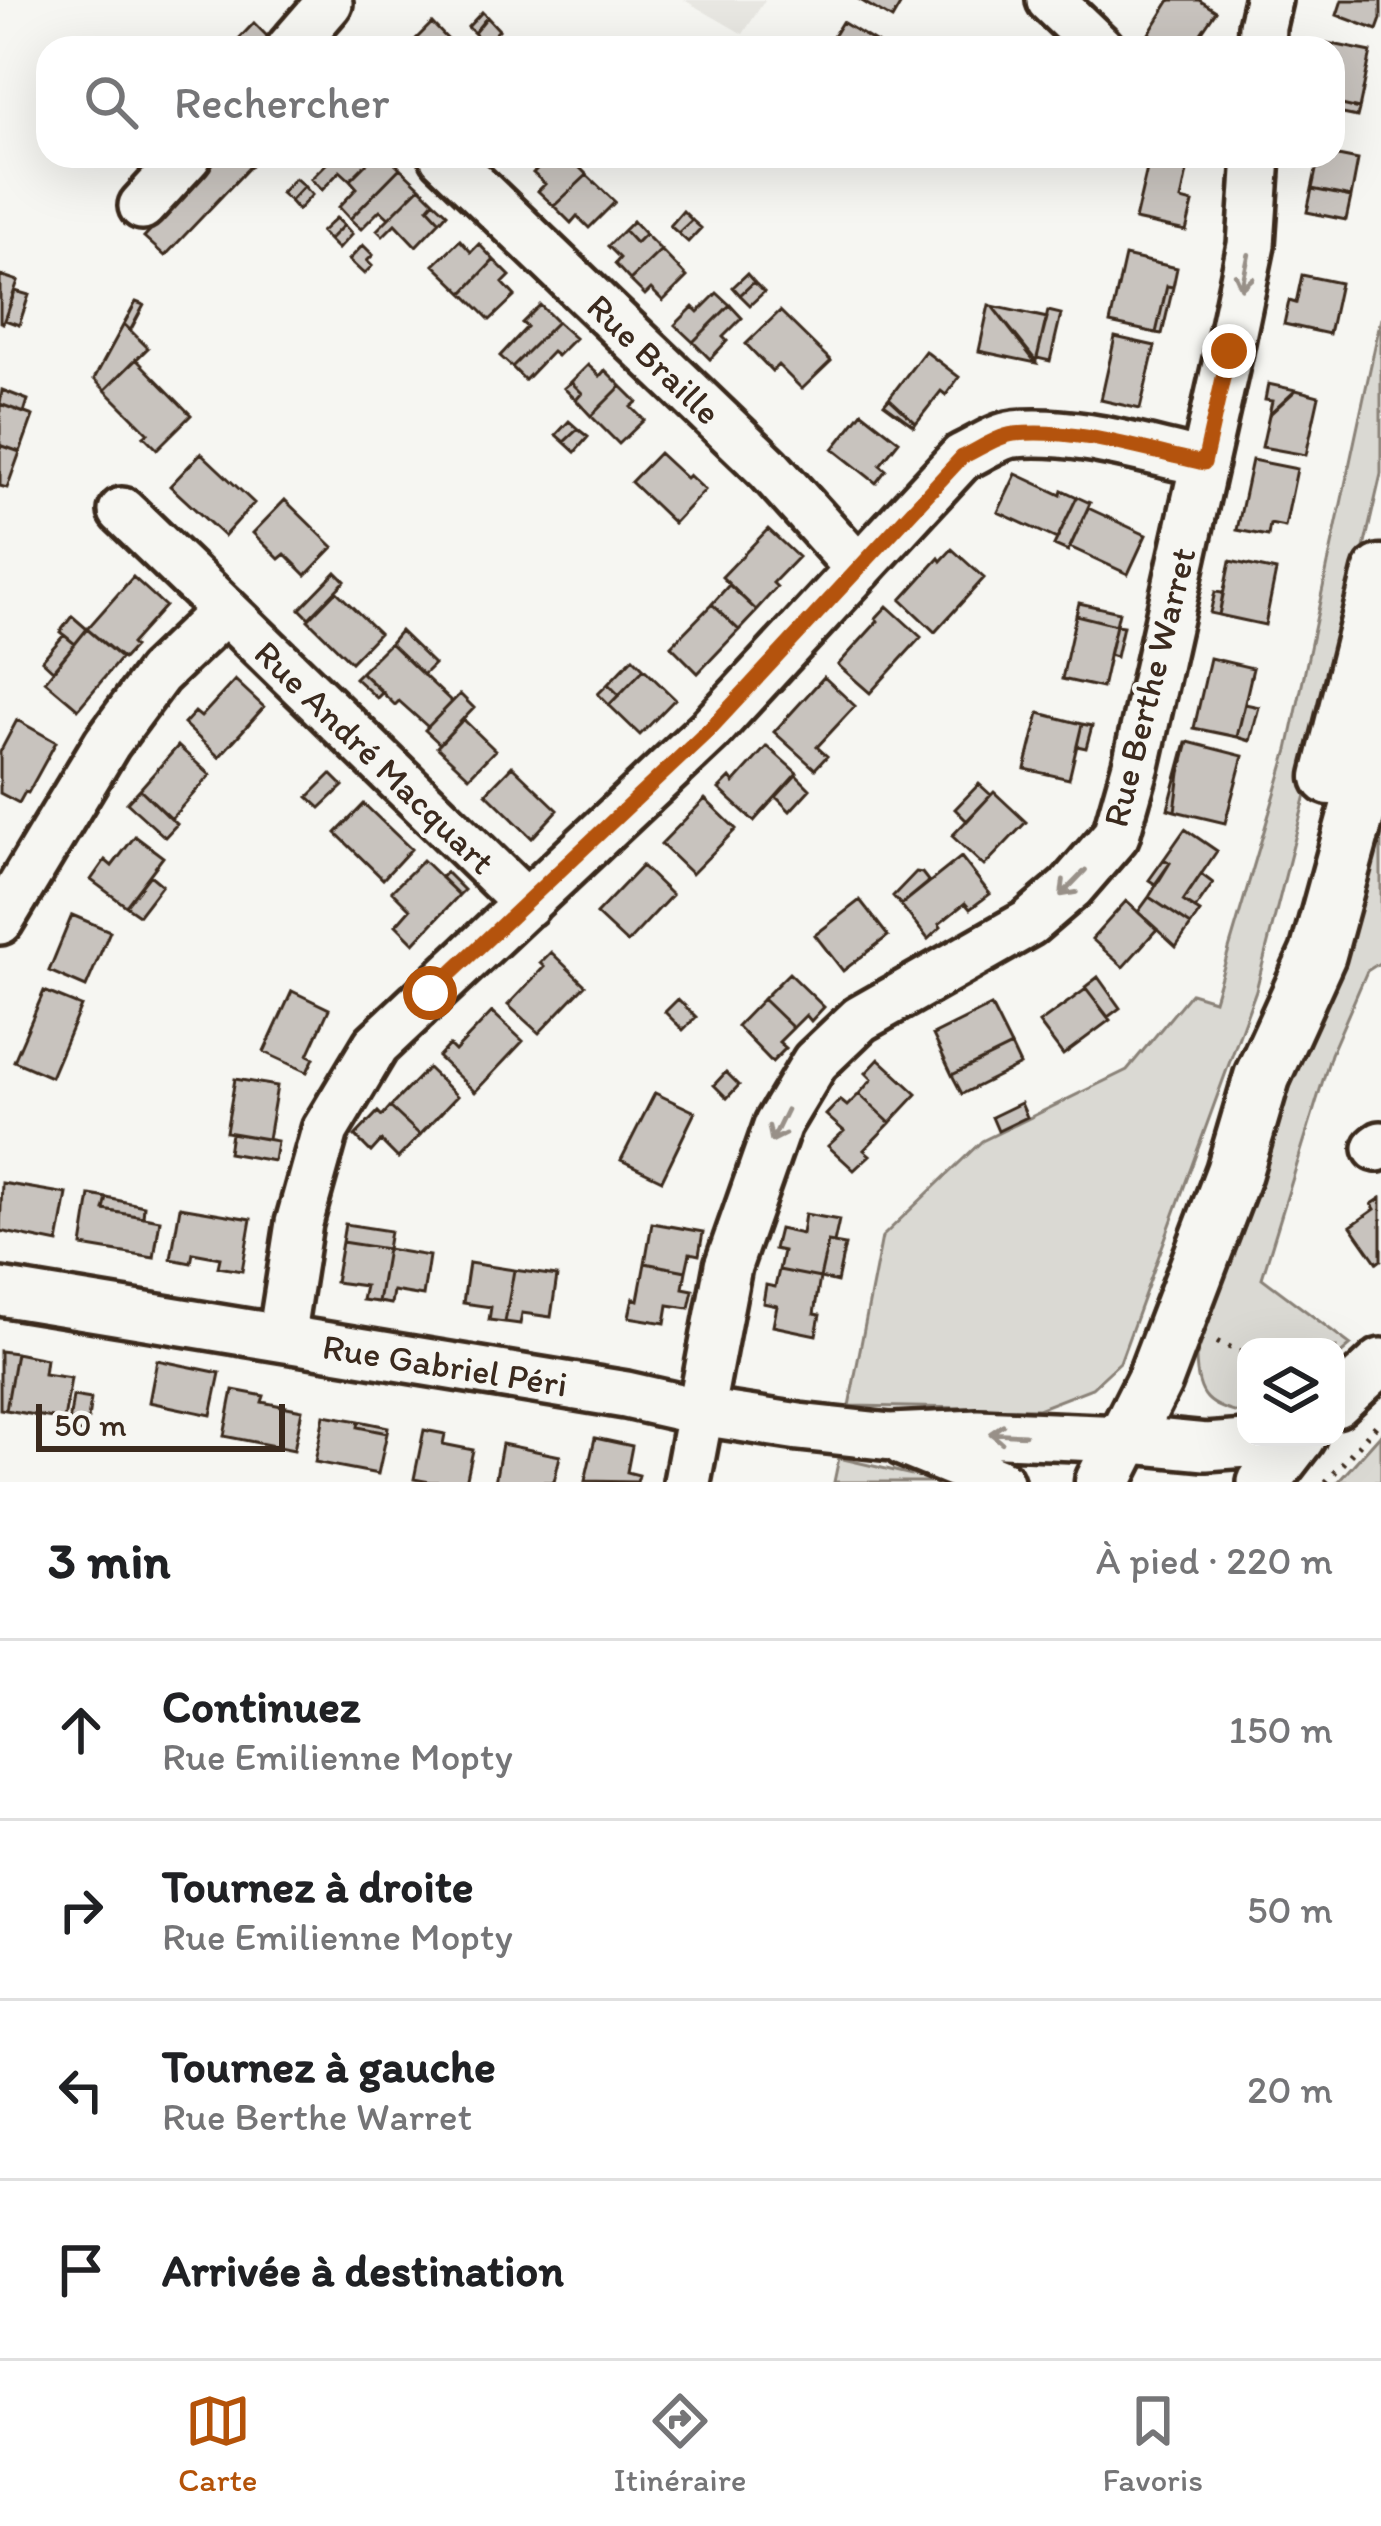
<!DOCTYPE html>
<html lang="fr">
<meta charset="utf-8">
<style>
:root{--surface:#fff;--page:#f6f6f6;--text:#202124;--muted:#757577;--line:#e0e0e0;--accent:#b45309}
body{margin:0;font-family:Itim,sans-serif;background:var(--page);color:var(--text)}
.controls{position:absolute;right:36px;bottom:36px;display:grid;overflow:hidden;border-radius:24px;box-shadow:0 12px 48px #0002}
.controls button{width:108px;height:108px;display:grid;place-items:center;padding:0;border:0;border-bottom:3px solid var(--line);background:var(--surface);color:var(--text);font:60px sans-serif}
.scale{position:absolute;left:36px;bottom:30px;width:249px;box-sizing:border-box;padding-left:12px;border:6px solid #3b2a1e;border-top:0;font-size:33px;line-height:42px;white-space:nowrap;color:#3b2a1e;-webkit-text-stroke:9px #f6f6f2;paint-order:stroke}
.stop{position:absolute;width:36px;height:36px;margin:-27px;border:9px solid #b45309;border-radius:50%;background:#fff}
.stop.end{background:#b45309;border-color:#fff;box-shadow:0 3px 12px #0008}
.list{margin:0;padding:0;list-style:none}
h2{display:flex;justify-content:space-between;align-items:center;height:156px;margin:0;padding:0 48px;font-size:51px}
h2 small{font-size:39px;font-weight:400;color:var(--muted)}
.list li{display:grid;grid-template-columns:78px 1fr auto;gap:36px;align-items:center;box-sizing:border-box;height:180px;padding:0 48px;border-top:3px solid var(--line)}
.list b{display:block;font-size:45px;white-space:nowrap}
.list p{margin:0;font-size:39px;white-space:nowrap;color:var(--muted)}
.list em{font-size:39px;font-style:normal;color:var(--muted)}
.icon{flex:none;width:66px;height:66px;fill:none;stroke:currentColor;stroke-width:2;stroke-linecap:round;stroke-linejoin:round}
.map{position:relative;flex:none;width:1381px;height:1482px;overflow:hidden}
.search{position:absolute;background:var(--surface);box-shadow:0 12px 48px #0002;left:36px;right:36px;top:36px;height:132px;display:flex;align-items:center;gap:30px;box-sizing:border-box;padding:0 42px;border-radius:36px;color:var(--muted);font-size:45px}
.sheet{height:876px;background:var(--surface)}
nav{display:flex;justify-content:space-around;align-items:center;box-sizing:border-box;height:168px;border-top:3px solid var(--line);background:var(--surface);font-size:33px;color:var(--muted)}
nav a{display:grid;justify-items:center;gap:6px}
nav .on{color:var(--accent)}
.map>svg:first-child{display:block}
.built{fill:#e8e7e2}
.green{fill:#dad9d3;stroke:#8a8278;stroke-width:3}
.building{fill:#c8c3be;stroke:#3b2a1e;stroke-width:3}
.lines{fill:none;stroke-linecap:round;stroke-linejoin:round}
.minor-casing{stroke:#3b2a1e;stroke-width:54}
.major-casing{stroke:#3b2a1e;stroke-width:63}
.path{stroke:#3b2a1e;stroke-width:6;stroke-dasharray:3 9;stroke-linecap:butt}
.minor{stroke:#f6f6f2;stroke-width:45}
.major{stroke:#f6f6f2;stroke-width:54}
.oneway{stroke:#989088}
.route{stroke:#b45309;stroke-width:15}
.labels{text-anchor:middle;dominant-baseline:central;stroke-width:9;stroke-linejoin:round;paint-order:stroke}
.street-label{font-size:36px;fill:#3b2a1e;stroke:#f6f6f2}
</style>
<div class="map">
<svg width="1381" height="1482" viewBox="0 0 1381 1482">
<rect width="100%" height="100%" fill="#f6f6f2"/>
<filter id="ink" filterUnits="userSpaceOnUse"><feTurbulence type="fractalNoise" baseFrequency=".00833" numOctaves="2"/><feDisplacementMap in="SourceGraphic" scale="24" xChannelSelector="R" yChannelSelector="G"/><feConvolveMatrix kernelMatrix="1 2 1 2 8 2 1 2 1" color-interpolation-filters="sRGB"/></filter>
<g filter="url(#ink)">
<path class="built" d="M 684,0 L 765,0 L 743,34 Z"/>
<path class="green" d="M 1381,318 L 1381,474 L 1320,740 L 1256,990 L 1120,1362 L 1092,1388 L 1038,1409 L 849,1406 L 882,1237 L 982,1141 L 1127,1070 L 1191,993 L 1214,1000 L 1288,750 Z
M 1381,784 L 1381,962 L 1367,971 L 1331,1054 L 1262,1278 L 1351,1345 L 1336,1358 L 1336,1347 L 1246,1347 L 1246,1415 C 1208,1406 1197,1398 1196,1358 L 1318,1007 Z
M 1381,1434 L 1381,1482 L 1338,1482 Z
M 839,1458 L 942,1482 L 834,1482 Z"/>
<path class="building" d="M 860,0 L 903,0 L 892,19 Z
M 1170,0 L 1199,0 L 1216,11 L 1191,48 L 1140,48 Z
M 1342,0 L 1381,0 L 1381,19 L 1377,30 L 1337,15 Z
M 482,12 L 487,17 L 474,33 L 468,27 Z
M 487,17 L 499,30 L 485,44 L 474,33 Z
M 842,22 L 877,43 L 874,48 L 826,48 Z
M 254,23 L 272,41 L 266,48 L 230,48 Z
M 432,23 L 456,48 L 407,48 Z
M 1327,43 L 1371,52 L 1359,109 L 1333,103 L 1333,48 L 1326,48 Z
M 1333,103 L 1359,109 L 1357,117 L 1333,112 Z
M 1333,155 L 1358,160 L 1351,197 L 1312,189 L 1319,156 Z
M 127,156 L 163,156 L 144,175 Z
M 220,156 L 260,156 L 165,256 L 144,237 Z
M 334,156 L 374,156 L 350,180 L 340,171 L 322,190 L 311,179 Z
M 374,156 L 388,156 L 400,168 L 350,219 L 339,207 L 357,188 L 350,180 Z
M 550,156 L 568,156 L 587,175 L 554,206 L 538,191 L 545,184 L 533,173 Z
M 1150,156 L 1165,156 L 1189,162 L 1181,200 L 1193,203 L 1186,231 L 1135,220 Z
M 400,168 L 420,187 L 389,218 L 380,210 L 361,229 L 350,219 Z
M 587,175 L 615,202 L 589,228 L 577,216 L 571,223 L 554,206 Z
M 295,178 L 304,186 L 290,201 L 281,193 Z
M 304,186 L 312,195 L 298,210 L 290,201 Z
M 420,187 L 434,201 L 428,208 L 440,221 L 416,246 L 395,224 L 383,236 L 377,230 Z
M 1312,189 L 1351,197 L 1346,220 L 1307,212 Z
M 434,201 L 447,213 L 440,221 L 428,208 Z
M 683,211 L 692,220 L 678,233 L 670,226 Z
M 336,218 L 344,225 L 329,240 L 321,232 Z
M 692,220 L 701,228 L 688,242 L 678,233 Z
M 633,221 L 645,234 L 636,243 L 624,230 Z
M 344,225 L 352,234 L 338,249 L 329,240 Z
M 624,230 L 636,243 L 645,234 L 661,250 L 630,280 L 615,264 L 620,258 L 608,246 Z
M 460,240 L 471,252 L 479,244 L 494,260 L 463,293 L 434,265 Z
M 363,245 L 373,255 L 367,261 L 372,266 L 364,274 L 349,260 Z
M 661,250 L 687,277 L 663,301 L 651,289 L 645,295 L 630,280 Z
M 1125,256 L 1177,268 L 1173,287 L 1167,286 L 1156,333 L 1110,323 Z
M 494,260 L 510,276 L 503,283 L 515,296 L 490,320 L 463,293 Z
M 747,274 L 754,282 L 740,295 L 733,287 Z
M 0,275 L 18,281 L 3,323 L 0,322 Z
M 1302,275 L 1340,283 L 1329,334 L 1284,324 L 1289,301 L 1296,303 Z
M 754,282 L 764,292 L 750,305 L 740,295 Z
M 1167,286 L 1173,287 L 1162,334 L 1156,333 Z
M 15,291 L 29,295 L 19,325 L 5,320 Z
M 717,293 L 730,305 L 693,342 L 675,325 L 693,307 L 698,312 Z
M 136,302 L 144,305 L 130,331 L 124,324 Z
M 540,305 L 557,322 L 512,367 L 500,356 L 527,327 L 522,323 Z
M 730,305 L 742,318 L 723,337 L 727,341 L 710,359 L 693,342 Z
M 989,305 L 992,306 L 1036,363 L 979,351 Z
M 992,306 L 1047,318 L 1036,361 Z
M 780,311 L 831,361 L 802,389 L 778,365 L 772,371 L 746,344 Z
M 1048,311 L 1061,314 L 1050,361 L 1037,358 Z
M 557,322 L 575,338 L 557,356 L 552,352 L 525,380 L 512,367 Z
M 124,324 L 148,348 L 105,390 L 94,379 Z
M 1115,337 L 1155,346 L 1140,409 L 1101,400 Z
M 925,351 L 959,377 L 946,395 L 941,391 L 916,423 L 889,398 Z
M 136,359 L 191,415 L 157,449 L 144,436 L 148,433 L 105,390 Z
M 588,365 L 600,376 L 605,370 L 621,386 L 591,416 L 576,400 L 582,393 L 571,382 Z
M 571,382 L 582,393 L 576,400 L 564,388 Z
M 1268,384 L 1296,390 L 1269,415 L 1272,401 L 1265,400 Z
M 621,386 L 637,402 L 631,407 L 644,420 L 619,444 L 591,416 Z
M 2,390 L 28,400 L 24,413 L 0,404 Z
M 1296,390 L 1319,396 L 1306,455 L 1262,447 L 1269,415 Z
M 889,398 L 916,423 L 914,426 L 884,404 Z
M 0,404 L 33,416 L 20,452 L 0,445 Z
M 862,412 L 899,441 L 880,465 L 886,470 L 876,483 L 833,449 Z
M 569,421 L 578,429 L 564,442 L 556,435 Z
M 578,429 L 588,437 L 575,452 L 564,442 Z
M 0,445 L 20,452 L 7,488 L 0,486 Z
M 201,453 L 254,503 L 224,536 L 170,486 Z
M 659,453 L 686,478 L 689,475 L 705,490 L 674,523 L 631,482 Z
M 1252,460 L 1297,469 L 1285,527 L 1270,524 L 1268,536 L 1237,530 Z
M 1016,474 L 1061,495 L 1062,490 L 1077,497 L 1057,539 L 998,512 Z
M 1077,497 L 1090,503 L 1068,551 L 1054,545 Z
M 285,500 L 333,547 L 306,575 L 285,554 L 279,559 L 253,533 Z
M 1088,508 L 1146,535 L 1128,574 L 1070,547 Z
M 768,529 L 798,557 L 773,583 L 777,587 L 756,610 L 722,577 Z
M 952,549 L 984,578 L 935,632 L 901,600 L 939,558 L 941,561 Z
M 1230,561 L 1276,571 L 1265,625 L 1219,615 Z
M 336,572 L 345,581 L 309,618 L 300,609 Z
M 133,577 L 165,606 L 131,644 L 134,647 L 123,659 L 87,629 Z
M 729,585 L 757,611 L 739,630 L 712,604 Z
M 336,591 L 379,633 L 351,662 L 308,620 Z
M 1215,592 L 1223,593 L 1219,615 L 1210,613 Z
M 1079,603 L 1119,612 L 1116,625 L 1076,615 Z
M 712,604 L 739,630 L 698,673 L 671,646 Z
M 887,606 L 921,637 L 870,693 L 838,665 L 878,621 L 876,618 Z
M 1076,615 L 1116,625 L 1102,688 L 1062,679 Z
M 72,616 L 87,629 L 75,644 L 60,632 Z
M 1116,625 L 1123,626 L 1116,657 L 1109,655 Z
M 87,629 L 121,658 L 78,709 L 45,681 Z
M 400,631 L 434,664 L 423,675 L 390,643 Z
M 64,635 L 75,644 L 53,670 L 42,660 Z
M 390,643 L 452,702 L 428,727 L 399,701 L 395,705 L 361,672 Z
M 633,658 L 644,669 L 619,695 L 608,684 Z
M 1210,658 L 1253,668 L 1237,737 L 1194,728 Z
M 644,669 L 675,699 L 640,735 L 609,705 Z
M 361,672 L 383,692 L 377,698 L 355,678 Z
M 824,677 L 855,706 L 817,747 L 827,756 L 815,769 L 774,732 Z
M 235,680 L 264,707 L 219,757 L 184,724 L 195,712 L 201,717 Z
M 608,684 L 619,695 L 609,705 L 598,694 Z
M 460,694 L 474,708 L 440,744 L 425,730 Z
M 1245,704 L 1259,707 L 1250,741 L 1237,737 Z
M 1039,713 L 1082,724 L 1069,779 L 1025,769 Z
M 463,719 L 495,750 L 469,777 L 437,747 Z
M 17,720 L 56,742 L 28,793 L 25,792 L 19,803 L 0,793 L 0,752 Z
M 1082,724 L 1092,726 L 1086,748 L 1077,746 Z
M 1186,742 L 1188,742 L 1180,773 L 1175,811 L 1168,809 Z
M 1188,742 L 1243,756 L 1225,823 L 1175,811 L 1180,773 Z
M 178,746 L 210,775 L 171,819 L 140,789 Z
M 767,746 L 797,773 L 754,821 L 719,789 L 730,778 L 734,783 Z
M 512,766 L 558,810 L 532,838 L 486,793 Z
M 331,774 L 343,786 L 320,808 L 308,797 Z
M 796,775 L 810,789 L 790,811 L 776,797 Z
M 979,784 L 991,795 L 967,821 L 955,809 Z
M 140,789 L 177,824 L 165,837 L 127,803 Z
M 994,792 L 1026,822 L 984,866 L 952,836 Z
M 705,799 L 736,829 L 692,874 L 661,844 Z
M 364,804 L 411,849 L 383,879 L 336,833 Z
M 1185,829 L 1217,851 L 1183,901 L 1200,912 L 1191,925 L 1149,897 L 1170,863 L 1164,859 Z
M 135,836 L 163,857 L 126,906 L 91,880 L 105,860 L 112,866 Z
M 961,857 L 990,894 L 970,909 L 965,903 L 939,924 L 941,927 L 928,939 L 901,905 Z
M 1164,859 L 1170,863 L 1155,884 L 1149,880 Z
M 423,860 L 459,895 L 414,943 L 396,925 L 410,909 L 392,891 Z
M 642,866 L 672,895 L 627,943 L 596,914 Z
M 446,872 L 464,890 L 459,895 L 441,878 Z
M 916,872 L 922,873 L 929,882 L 901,905 L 893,896 Z
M 1201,874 L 1213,883 L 1195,909 L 1183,901 Z
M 150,875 L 162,885 L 139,915 L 126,906 Z
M 1149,897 L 1191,925 L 1176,947 L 1138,912 Z
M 860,900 L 888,936 L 843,971 L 815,935 Z
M 1126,901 L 1157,929 L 1123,967 L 1092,939 Z
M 72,915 L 110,931 L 86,987 L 49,971 Z
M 551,952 L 585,985 L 539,1033 L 508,1005 L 544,967 L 540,963 Z
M 789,973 L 824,1007 L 811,1021 L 806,1015 L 793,1028 L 763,999 Z
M 1098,977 L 1120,1008 L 1108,1017 L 1085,987 Z
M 1086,989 L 1110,1020 L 1063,1055 L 1039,1023 Z
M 44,991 L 81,1006 L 51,1077 L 14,1061 Z
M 292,991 L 329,1009 L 308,1055 L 314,1058 L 307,1072 L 264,1052 Z
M 678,999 L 696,1017 L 683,1030 L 665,1012 Z
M 763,999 L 793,1028 L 779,1042 L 786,1048 L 772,1062 L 737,1026 Z
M 991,1006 L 1011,1046 L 952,1075 L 933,1035 Z
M 492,1012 L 523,1041 L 475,1092 L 438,1057 L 449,1045 L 455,1051 Z
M 1011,1046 L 1020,1065 L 962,1094 L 952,1075 Z
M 879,1059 L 917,1094 L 890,1123 L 859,1094 L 872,1079 L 866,1073 Z
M 428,1068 L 457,1096 L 420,1135 L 390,1107 Z
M 726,1072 L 739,1085 L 727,1098 L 714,1085 Z
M 235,1079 L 277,1086 L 268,1139 L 226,1132 Z
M 655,1093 L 695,1112 L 662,1180 L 621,1160 Z
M 859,1094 L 890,1123 L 864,1150 L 870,1155 L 854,1170 L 828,1146 L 844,1131 L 826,1115 L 840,1100 L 847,1106 Z
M 1021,1103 L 1027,1117 L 998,1131 L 992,1117 Z
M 390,1107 L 420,1135 L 398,1158 L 381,1141 L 371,1152 L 355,1136 L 378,1112 L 382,1116 Z
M 231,1133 L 277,1141 L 274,1161 L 228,1153 Z
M 2,1183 L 67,1194 L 58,1243 L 0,1231 Z
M 90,1195 L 107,1198 L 104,1210 L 160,1220 L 154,1258 L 82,1246 Z
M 107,1198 L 144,1206 L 143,1217 L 104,1210 Z
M 1381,1198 L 1381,1260 L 1377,1263 L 1351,1226 L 1375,1209 L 1372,1204 Z
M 180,1207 L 251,1219 L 242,1271 L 218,1267 L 220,1258 L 193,1253 L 191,1263 L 171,1259 Z
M 805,1214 L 839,1220 L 834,1243 L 828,1242 L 820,1278 L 779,1270 L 783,1251 L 774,1249 L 779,1229 L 802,1234 Z
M 652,1223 L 703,1232 L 699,1255 L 690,1253 L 686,1271 L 645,1263 Z
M 345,1224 L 390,1231 L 387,1249 L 342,1242 Z
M 342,1242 L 387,1249 L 378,1302 L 362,1300 L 365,1286 L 335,1282 Z
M 828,1242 L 845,1245 L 837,1282 L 820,1278 Z
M 387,1249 L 429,1256 L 423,1296 L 393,1291 L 391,1304 L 378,1302 Z
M 469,1263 L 514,1270 L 505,1322 L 489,1320 L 491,1307 L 463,1303 Z
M 645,1263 L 686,1271 L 683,1288 L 693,1290 L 689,1308 L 668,1305 L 665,1323 L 629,1317 L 633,1298 L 638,1300 Z
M 514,1270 L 557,1276 L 551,1317 L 522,1313 L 520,1324 L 505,1322 Z
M 779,1270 L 820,1278 L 814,1314 L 820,1315 L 816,1335 L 773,1326 L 777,1306 L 763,1303 L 766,1285 L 775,1287 Z
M 0,1351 L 16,1353 L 6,1410 L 0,1409 Z
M 16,1353 L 46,1359 L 44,1374 L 71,1378 L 64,1420 L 6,1410 Z
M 157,1360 L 220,1373 L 211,1415 L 149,1402 Z
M 233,1390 L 264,1396 L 262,1402 L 302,1410 L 294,1450 L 224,1436 Z
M 73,1396 L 91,1399 L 86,1433 L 68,1431 Z
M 324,1415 L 359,1421 L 358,1427 L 387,1433 L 378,1474 L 315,1462 Z
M 359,1421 L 388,1427 L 387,1433 L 358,1427 Z
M 424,1430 L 445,1434 L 443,1444 L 473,1450 L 466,1482 L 430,1482 L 414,1479 Z
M 595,1438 L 632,1446 L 627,1472 L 639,1475 L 637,1482 L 585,1481 Z
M 502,1444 L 560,1456 L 554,1482 L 495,1482 Z"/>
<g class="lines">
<g class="minor-casing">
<path id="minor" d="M 1050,0 L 1100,48
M 290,48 L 329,3
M 1261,48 L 1262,26 L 1268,0
M 443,156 L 769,469 L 859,569
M 142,206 L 188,156
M 122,511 L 225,610
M 0,921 L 107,743 L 158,674 L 225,610 L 527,904
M 1377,1148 L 1381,1145
M 0,1292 L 626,1395 L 701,1412 L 799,1427 L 891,1437 L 978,1433 L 1123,1439 L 1206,1447 L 1300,1440
M 281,1338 L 299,1223 L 325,1130 L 376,1045 L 709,731 L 962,457 C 978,450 997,436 1014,434 C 1077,428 1143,450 1204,463
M 1336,1404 L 1381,1362
M 904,1443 L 1000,1482
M 687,1482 L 728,1266 L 778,1124 L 815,1062 L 860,1019 L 1029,923 L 1071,887 L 1116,835 L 1136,765 L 1229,351 L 1251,245 L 1257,156
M 1261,1482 L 1272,1476 L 1302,1437"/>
</g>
<g class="major-casing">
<path id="major" d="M 1330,777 L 1381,573
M 1103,1482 L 1155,1379 L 1234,1172 L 1262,1077 L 1318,954 L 1381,725"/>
</g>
<path class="path" d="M 1217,1342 L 1246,1354
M 1326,1482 L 1381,1420"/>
<use href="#minor" class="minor"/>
<use href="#major" class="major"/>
</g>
<defs><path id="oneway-shaft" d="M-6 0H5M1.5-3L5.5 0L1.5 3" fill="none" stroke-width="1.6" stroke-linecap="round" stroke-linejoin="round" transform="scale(3)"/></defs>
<g class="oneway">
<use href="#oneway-shaft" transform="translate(1245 272) rotate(102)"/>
<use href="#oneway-shaft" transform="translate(1073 883) rotate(134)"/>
<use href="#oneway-shaft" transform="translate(779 1126) rotate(116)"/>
<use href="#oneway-shaft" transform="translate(1007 1434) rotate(-177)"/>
</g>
</g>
<g class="lines" filter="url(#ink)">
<path class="route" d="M 430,993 L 709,730 L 962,457 C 978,450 997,436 1014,434 C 1078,428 1143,450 1204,463 L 1229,351"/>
</g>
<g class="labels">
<g class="street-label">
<text transform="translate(654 359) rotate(44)">Rue Braille</text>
<text transform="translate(1149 687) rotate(-76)">Rue Berthe Warret</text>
<text transform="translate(375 757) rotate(44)">Rue André Macquart</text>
<text transform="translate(445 1365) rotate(9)">Rue Gabriel Péri</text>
</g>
</g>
</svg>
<div class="controls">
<button><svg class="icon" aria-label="layers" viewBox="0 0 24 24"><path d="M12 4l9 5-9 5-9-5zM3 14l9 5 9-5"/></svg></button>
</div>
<div class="scale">50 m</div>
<div class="stop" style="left:430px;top:993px"></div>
<div class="stop end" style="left:1229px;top:351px"></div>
<div class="search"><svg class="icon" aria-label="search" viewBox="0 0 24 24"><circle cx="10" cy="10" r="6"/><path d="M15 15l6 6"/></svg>Rechercher</div>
</div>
<section class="sheet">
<h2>3 min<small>À pied · 220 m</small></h2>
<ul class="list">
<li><svg class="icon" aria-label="ahead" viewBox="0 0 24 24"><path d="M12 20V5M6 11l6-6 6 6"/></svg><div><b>Continuez</b><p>Rue Emilienne Mopty</p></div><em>150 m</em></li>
<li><svg class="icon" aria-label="right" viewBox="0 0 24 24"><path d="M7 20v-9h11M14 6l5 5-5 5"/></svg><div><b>Tournez à droite</b><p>Rue Emilienne Mopty</p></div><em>50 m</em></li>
<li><svg class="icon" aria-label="left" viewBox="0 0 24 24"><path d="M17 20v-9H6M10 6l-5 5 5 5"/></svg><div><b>Tournez à gauche</b><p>Rue Berthe Warret</p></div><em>20 m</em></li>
<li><svg class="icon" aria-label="arrive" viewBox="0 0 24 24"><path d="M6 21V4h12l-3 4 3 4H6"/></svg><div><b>Arrivée à destination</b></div></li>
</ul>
</section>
<nav>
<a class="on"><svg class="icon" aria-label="map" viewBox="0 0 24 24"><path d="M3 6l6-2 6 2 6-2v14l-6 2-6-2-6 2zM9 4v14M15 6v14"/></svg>Carte</a>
<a><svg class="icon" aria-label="directions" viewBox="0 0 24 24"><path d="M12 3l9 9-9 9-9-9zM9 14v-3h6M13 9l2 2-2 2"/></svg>Itinéraire</a>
<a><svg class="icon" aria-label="saved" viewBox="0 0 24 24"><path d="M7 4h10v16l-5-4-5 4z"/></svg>Favoris</a>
</nav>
